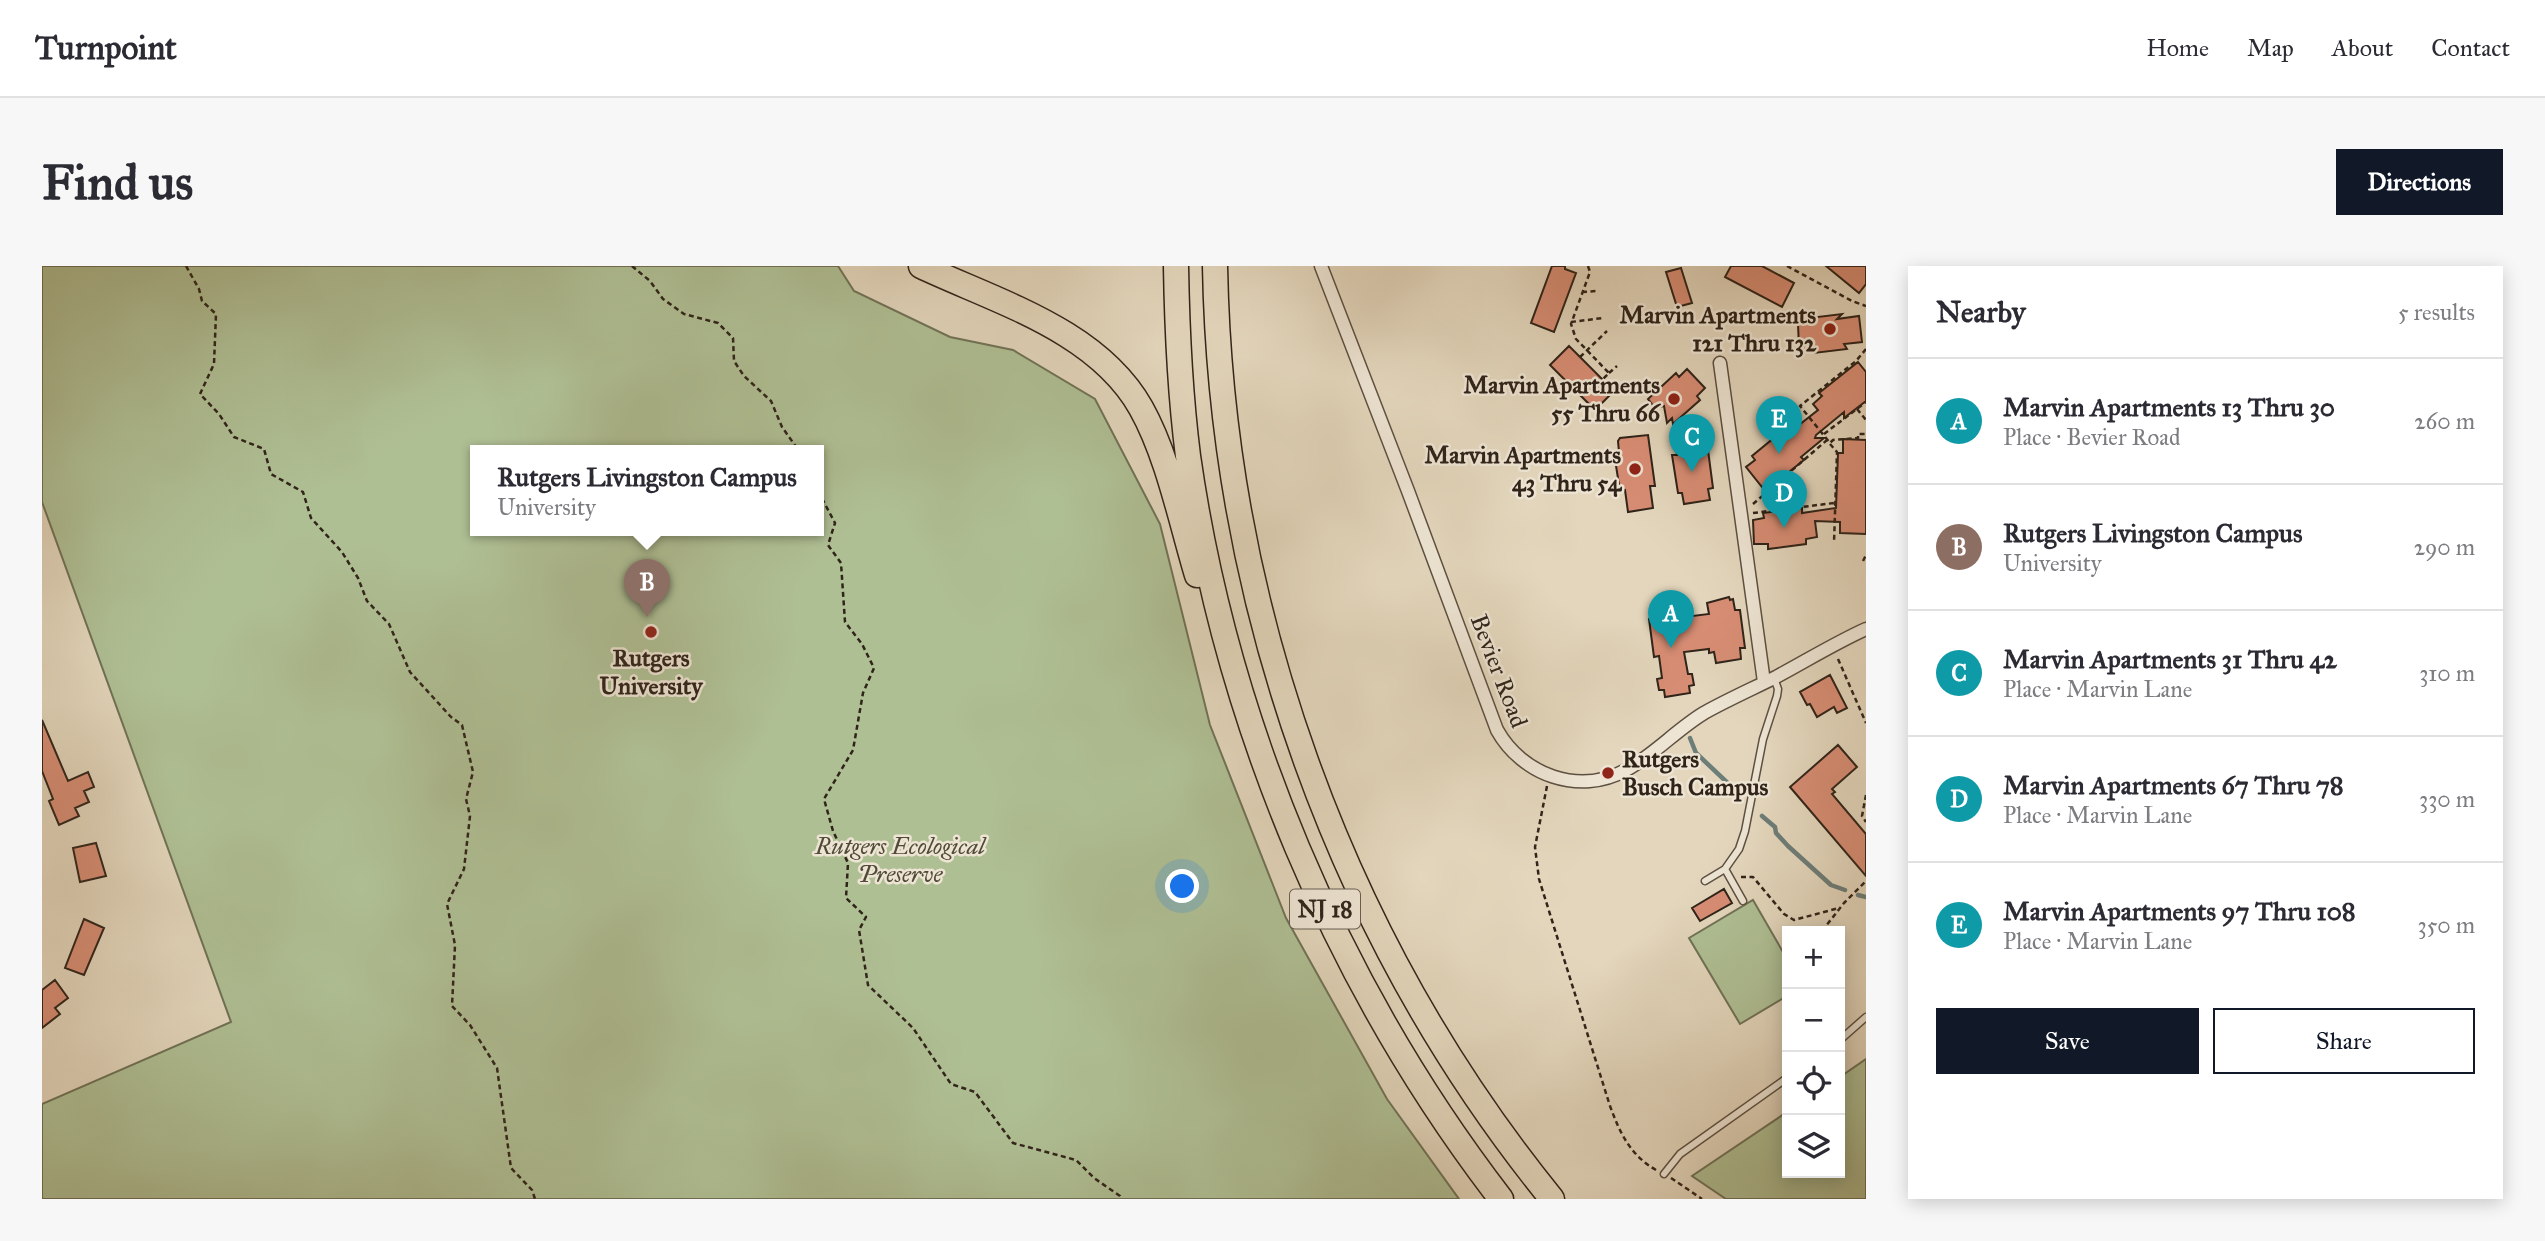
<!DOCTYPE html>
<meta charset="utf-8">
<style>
:root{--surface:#fff;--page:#f7f7f7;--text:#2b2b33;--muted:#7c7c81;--line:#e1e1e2;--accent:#111827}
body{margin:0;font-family:"IM FELL Great Primer",serif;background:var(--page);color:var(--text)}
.controls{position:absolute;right:21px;bottom:21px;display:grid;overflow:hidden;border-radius:0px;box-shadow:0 4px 18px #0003}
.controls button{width:63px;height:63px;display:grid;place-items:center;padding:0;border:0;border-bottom:2px solid var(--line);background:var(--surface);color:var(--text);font:35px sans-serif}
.you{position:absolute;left:1141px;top:621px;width:24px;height:24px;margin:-18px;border:5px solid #fff;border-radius:50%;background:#1a73e8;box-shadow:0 0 0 10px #1a73e833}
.badge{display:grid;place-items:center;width:46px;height:46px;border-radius:50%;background:var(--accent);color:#fff;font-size:23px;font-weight:700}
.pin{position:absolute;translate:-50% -58px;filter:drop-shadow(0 2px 4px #0008)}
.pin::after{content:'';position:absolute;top:37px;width:24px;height:21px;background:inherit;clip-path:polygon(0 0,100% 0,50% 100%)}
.popup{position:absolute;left:428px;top:179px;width:354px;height:91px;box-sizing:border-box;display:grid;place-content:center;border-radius:0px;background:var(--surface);filter:drop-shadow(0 2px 5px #0005);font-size:23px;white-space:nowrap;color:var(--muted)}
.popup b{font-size:26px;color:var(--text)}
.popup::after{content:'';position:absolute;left:50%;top:100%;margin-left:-14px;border:14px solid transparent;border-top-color:var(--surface)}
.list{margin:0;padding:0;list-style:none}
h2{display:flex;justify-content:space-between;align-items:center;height:91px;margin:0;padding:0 28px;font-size:30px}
h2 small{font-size:23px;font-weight:400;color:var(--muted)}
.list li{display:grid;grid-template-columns:46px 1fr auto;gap:21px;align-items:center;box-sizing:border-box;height:126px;padding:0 28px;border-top:2px solid var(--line)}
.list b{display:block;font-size:26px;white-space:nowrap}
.list p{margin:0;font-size:23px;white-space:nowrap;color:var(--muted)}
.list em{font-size:23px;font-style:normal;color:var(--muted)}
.actions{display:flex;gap:14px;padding:21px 28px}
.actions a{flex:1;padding:16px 0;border:2px solid var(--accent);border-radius:0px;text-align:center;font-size:24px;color:var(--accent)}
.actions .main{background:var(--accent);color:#fff}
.icon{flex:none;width:38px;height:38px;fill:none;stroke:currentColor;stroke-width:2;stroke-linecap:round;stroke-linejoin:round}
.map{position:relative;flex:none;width:1824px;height:933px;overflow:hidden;border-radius:0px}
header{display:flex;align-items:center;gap:42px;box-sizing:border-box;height:98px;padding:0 35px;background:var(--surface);border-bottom:2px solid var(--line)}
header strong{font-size:33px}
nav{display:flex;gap:38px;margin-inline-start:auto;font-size:24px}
.intro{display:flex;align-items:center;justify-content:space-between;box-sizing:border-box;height:168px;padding:0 42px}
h1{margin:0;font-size:49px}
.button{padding:18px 32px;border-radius:0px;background:var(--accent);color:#fff;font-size:24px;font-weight:700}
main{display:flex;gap:42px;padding:0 42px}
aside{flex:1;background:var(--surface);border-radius:0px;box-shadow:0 4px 18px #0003}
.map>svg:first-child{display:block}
.green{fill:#afbf94;stroke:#707257;stroke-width:2;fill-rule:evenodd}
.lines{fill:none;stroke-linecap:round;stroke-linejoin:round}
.stream{stroke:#6d7d78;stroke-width:4.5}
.building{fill:#d78d74;stroke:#30241a;stroke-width:2}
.lane-casing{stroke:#5d5042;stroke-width:9}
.street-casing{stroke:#5d5042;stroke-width:15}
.highway-casing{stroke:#30241a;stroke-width:27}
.path{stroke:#30241a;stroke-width:2.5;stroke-dasharray:5 3.5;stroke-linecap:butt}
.lane{stroke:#ede4d3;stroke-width:6}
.street{stroke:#ede4d3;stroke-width:12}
.highway{stroke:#e3d6bc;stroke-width:24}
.poi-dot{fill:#8f2418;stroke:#ede4d3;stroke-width:2.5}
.labels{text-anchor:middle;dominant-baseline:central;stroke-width:5;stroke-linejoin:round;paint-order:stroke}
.shield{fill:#ede4d3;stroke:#695e52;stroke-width:2}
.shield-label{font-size:23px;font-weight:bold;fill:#30241a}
.poi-label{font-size:24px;font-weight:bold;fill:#30241a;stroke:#ede4d3;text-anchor:end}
.street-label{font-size:24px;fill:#30241a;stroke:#ede4d3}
.park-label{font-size:24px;font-style:italic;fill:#504b38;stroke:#ede4d3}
</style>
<header>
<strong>Turnpoint</strong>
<nav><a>Home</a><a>Map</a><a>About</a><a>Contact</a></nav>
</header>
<div class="intro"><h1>Find us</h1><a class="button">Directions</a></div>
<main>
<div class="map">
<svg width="1824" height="933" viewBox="0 0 1824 933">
<rect width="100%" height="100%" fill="#e3d6bc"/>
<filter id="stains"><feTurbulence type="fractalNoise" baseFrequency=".00286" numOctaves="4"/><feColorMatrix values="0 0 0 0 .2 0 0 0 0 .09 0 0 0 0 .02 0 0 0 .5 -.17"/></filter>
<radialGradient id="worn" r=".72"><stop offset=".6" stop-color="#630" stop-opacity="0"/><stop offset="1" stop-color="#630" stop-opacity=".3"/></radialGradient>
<path class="green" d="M 0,0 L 796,0 L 812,25 L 908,71 L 971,84 L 1053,133 L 1118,258 L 1168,459 L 1244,652 L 1345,833 L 1417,933 L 0,933 L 0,838 L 189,756 L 0,236 ZM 434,185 L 776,185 L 776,265 L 434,265 Z
M 1711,634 L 1745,693 L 1745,730 L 1698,758 L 1647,672 Z
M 1824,793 L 1824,933 L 1684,933 L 1650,910 L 1745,846 L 1745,907 L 1798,907 L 1798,811 Z"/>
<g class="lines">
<path class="stream" d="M 1648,472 L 1654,487 L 1691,522
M 1720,550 L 1733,561 L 1734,567 L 1746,580 L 1789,619 L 1803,624
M 1816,629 L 1824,631"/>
</g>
<path class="building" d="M 1510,0 L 1523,0 L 1523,3 L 1534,7 L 1512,66 L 1489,57 Z
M 1689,0 L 1720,0 L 1752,17 L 1740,41 L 1683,11 Z
M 1784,0 L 1824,0 L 1824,18 L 1817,27 Z
M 1639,2 L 1650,37 L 1635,41 L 1624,6 Z
M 1800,48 L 1795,53 L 1817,50 L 1820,76 L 1802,78 L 1805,83 L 1772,87 L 1771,82 L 1760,84 L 1760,81 L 1757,82 L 1756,58 L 1768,57 L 1767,52 Z
M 1527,80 L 1572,125 L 1553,144 L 1508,99 Z
M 1816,96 L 1824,106 L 1824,135 L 1802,152 L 1802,146 L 1774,169 L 1773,172 L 1782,172 L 1759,191 L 1762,194 L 1732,218 L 1729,214 L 1720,221 L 1704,201 L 1713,194 L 1710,190 L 1739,166 L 1743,170 L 1776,144 L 1771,138 L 1780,130 L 1777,127 Z
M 1645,103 L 1663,122 L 1655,130 L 1658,134 L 1631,158 L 1630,152 L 1625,157 L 1622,140 L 1613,142 L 1606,133 L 1634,107 L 1637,111 Z
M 1649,167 L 1650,175 L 1659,174 L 1661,185 L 1666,184 L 1671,222 L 1666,223 L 1668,234 L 1642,238 L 1640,227 L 1636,227 L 1630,189 L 1635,189 L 1632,169 Z
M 1606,169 L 1613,220 L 1608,220 L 1611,242 L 1586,246 L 1583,224 L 1578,225 L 1572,187 L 1577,186 L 1576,175 L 1578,172 Z
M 1801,173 L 1824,174 L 1824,268 L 1798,267 L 1798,256 L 1773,255 L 1775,271 L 1764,273 L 1764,278 L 1726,283 L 1726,278 L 1712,278 L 1711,254 L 1722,252 L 1721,247 L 1760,242 L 1760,247 L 1794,242 L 1796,187 L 1801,187 Z
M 1687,331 L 1688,334 L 1691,333 L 1693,344 L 1698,344 L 1703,382 L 1698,382 L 1699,393 L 1674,397 L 1672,386 L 1667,387 L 1667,383 L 1642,386 L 1646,408 L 1650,408 L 1652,419 L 1647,420 L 1648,427 L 1623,431 L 1622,424 L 1617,424 L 1615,413 L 1620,412 L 1617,390 L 1612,391 L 1607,353 L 1612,352 L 1610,338 L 1630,335 L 1630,338 L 1636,337 L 1637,348 L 1642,348 L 1643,351 L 1667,348 L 1665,337 Z
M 1788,409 L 1805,442 L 1795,447 L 1792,441 L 1775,451 L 1768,438 L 1765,439 L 1758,426 Z
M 0,454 L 26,515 L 46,506 L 52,521 L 42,525 L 47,536 L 33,542 L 37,550 L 17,559 L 7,535 L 11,533 L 0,505 Z
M 1796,479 L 1815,501 L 1790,523 L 1793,526 L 1790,528 L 1824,568 L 1824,610 L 1748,521 Z
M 54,577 L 64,610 L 38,616 L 31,582 Z
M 1682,623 L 1690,637 L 1658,655 L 1650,642 Z
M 42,653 L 62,662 L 42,709 L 23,702 Z
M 13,714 L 26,732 L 13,742 L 18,748 L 0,762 L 0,724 Z"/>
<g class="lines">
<g class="lane-casing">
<path id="lane" d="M 1683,603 L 1701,635
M 1663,615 L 1683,603 L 1697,583 L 1703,565 L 1721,473 L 1735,430 L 1736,423 L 1732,412
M 1798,774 L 1824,751
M 1622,908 L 1638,888 L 1745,812"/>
</g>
<g class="street-casing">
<path id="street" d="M 1279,0 L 1366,225 L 1455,464 C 1480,509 1537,530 1584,504 C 1612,489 1634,464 1662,447 C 1685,434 1710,423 1734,411 C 1764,395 1793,377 1824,363
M 1678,97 L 1722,416"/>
</g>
<g class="highway-casing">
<path id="highway" d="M 879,0 C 955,36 1055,64 1099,142 C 1126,190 1139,256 1155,309
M 1134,0 C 1135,63 1138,127 1146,190 C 1184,457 1295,720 1459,933
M 1173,0 C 1179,337 1297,671 1510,933"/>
</g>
<path class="path" d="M 144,0 L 157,23 L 160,35 L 174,48 L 172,98 L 158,128 L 177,148 L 192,171 L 222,183 L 229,208 L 261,226 L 269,252 L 300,286 L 316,312 L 325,335 L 347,358 L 368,406 L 409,451 L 420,459 L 431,506 L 424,533 L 428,550 L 422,603 L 405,638 L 413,679 L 410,740 L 428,759 L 455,802 L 469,902 L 490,924 L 493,933
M 590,0 L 608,15 L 621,33 L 642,48 L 676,57 L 691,72 L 692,95 L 702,110 L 729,135 L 740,161 L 757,185
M 1546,0 L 1548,6 L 1529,58 L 1534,73 L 1567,107 L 1560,114
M 1745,0 L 1810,35 L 1824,40
M 1540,26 L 1554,25
M 1529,56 L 1561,52
M 1824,83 L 1814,95 L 1758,140 L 1788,177 L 1791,174 L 1816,172 L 1816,168 L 1824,168
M 1538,91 L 1565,65
M 1567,107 L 1575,100
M 1815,143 L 1824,154
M 1782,168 L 1824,136
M 1788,178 L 1795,186 L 1792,277
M 1744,211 L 1747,243
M 776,225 L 793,257 L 786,279 L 799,297 L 803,356 L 820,378 L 832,402 L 821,427 L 811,484 L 782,533 L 791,565 L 806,597 L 804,632 L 824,651 L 817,664 L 826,719 L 871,762 L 909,818 L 933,826 L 971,877 L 1034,894 L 1052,912 L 1078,930 L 1079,933
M 1711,238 L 1785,174
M 1711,247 L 1792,237
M 1821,295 L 1824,289
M 1796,393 L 1824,457
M 1505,520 L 1493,581 L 1497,613 L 1568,840 C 1578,867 1588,889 1614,904
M 1824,529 L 1820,550 L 1824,556
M 1699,611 L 1711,611 L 1742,648 L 1752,654 L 1797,642
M 1780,665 L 1802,637 L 1824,615
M 1629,912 L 1660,933"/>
<use href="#lane" class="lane"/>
<use href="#street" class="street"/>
<use href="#highway" class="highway"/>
</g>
<g class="poi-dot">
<circle cx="1788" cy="63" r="7"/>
<circle cx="1632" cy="133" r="7"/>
<circle cx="1593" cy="203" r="7"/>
<circle cx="609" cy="366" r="7"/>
<circle cx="1566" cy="507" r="7"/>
</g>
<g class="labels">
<rect class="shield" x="1248" y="623.5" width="70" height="39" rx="5"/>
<g class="shield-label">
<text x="1283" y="643">NJ 18</text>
</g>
<g class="poi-label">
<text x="1774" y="49">Marvin Apartments<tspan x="1774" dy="28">121 Thru 132</tspan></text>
<text x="1618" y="119">Marvin Apartments<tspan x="1618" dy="28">55 Thru 66</tspan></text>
<text x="1579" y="189">Marvin Apartments<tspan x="1579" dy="28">43 Thru 54</tspan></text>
<text x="609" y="392" text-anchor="middle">Rutgers<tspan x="609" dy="28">University</tspan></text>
<text x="1580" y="493" text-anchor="start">Rutgers<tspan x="1580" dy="28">Busch Campus</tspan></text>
</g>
<g class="street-label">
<text transform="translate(1457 405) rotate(69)">Bevier Road</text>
</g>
<g class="park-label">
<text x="858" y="580">Rutgers Ecological<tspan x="858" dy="28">Preserve</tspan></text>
</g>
</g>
<rect width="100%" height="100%" filter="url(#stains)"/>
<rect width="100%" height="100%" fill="url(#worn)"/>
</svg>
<div class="controls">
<button>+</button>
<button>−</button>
<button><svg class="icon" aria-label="locate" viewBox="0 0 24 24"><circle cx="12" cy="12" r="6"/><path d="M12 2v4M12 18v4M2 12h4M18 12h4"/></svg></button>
<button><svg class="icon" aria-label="layers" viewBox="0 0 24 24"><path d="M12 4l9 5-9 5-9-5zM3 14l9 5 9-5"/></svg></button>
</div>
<div class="you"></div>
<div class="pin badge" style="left:1629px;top:382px;background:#0f9aa8">A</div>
<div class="pin badge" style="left:605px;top:351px;background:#8d6e63">B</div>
<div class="popup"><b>Rutgers Livingston Campus</b>University</div>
<div class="pin badge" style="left:1650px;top:206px;background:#0f9aa8">C</div>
<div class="pin badge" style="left:1742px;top:262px;background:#0f9aa8">D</div>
<div class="pin badge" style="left:1737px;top:188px;background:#0f9aa8">E</div>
</div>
<aside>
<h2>Nearby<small>5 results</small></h2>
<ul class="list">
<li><span class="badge" style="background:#0f9aa8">A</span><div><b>Marvin Apartments 13 Thru 30</b><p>Place · Bevier Road</p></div><em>260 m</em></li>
<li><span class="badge" style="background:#8d6e63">B</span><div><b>Rutgers Livingston Campus</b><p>University</p></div><em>290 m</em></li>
<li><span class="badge" style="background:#0f9aa8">C</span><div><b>Marvin Apartments 31 Thru 42</b><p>Place · Marvin Lane</p></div><em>310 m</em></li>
<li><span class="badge" style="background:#0f9aa8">D</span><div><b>Marvin Apartments 67 Thru 78</b><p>Place · Marvin Lane</p></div><em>330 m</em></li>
<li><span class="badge" style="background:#0f9aa8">E</span><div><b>Marvin Apartments 97 Thru 108</b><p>Place · Marvin Lane</p></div><em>350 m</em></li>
</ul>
<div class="actions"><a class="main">Save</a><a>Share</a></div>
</aside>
</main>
